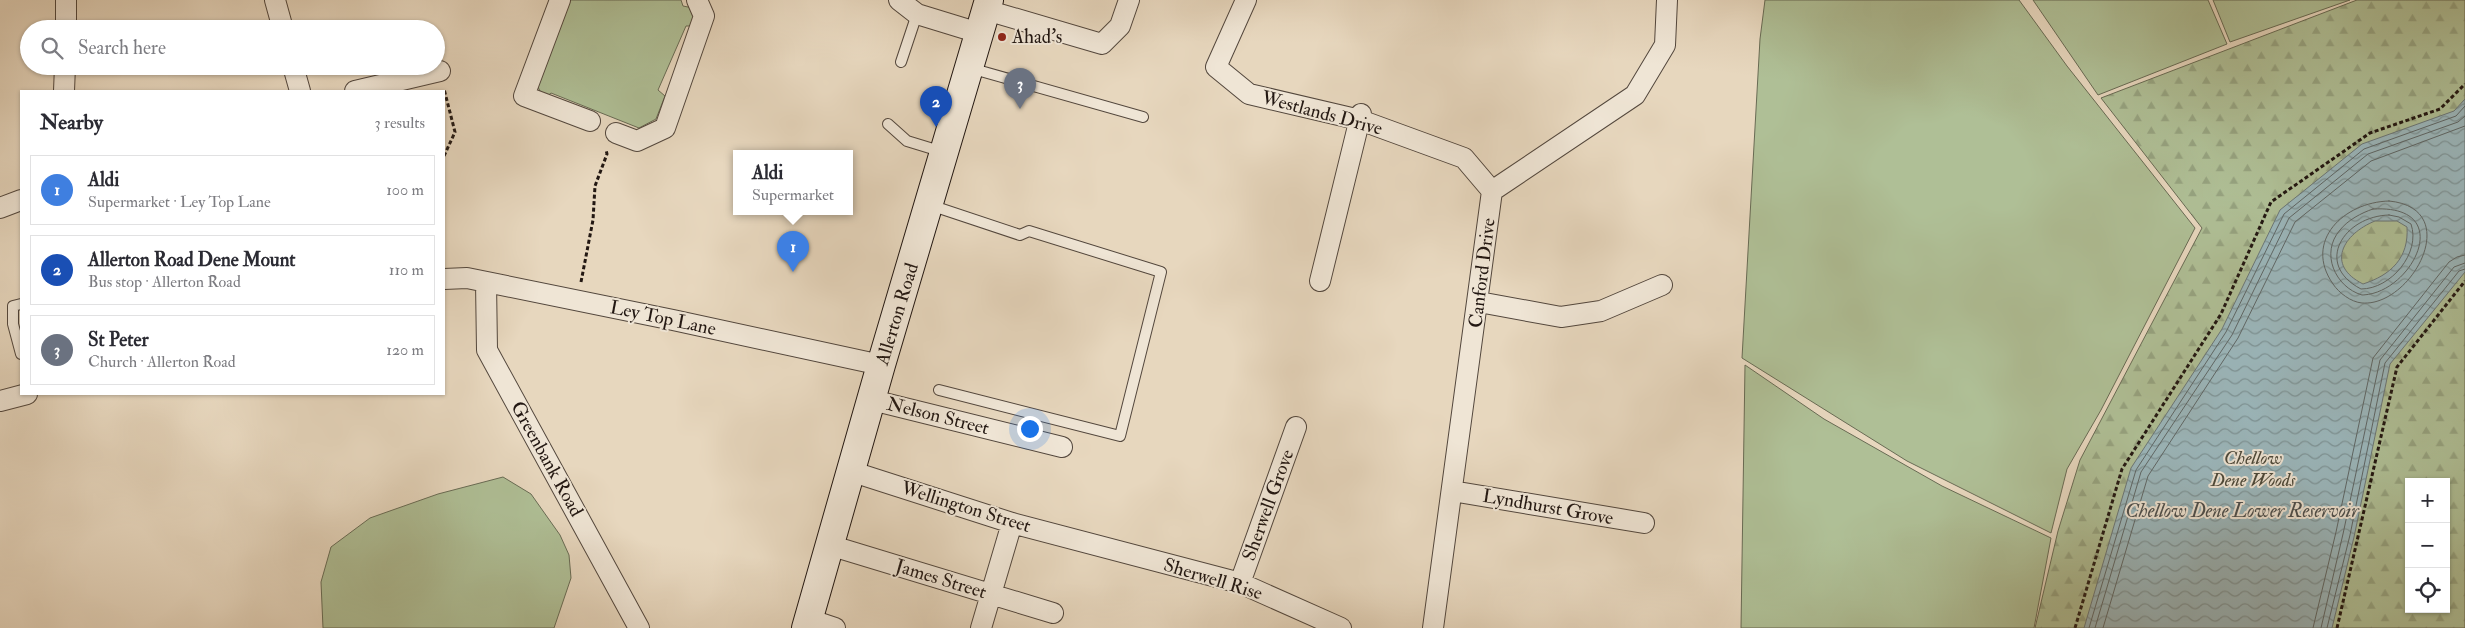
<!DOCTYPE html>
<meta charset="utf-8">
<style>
:root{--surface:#fff;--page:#f2f2f3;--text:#2b2b33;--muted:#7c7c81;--line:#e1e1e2;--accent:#8f2418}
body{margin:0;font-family:"IM FELL Double Pica",serif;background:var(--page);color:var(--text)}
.controls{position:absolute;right:15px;bottom:15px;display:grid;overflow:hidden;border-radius:0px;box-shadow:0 1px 4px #0004}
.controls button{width:45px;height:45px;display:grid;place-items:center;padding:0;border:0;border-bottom:1px solid var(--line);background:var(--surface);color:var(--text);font:25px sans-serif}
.you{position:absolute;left:1029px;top:428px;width:18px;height:18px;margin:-12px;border:4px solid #fff;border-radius:50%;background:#1a73e8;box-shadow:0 0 0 8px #1a73e833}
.badge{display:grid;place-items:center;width:32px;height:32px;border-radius:50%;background:var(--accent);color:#fff;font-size:16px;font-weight:700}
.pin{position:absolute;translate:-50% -41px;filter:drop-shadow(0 1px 2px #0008)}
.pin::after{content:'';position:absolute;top:26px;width:18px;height:15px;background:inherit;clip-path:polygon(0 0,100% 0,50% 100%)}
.popup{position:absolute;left:733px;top:150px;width:120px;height:65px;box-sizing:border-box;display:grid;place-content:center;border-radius:0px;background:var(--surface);filter:drop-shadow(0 1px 4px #0005);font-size:16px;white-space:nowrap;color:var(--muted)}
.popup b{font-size:19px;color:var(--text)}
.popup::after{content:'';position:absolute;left:50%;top:100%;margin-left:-10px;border:10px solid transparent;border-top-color:var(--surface)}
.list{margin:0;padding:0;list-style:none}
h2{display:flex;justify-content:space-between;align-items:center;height:65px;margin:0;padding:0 20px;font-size:21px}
h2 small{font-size:16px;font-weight:400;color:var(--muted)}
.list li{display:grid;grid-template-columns:32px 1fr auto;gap:15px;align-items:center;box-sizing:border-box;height:70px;margin:0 10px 10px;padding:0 10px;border:1px solid var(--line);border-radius:0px}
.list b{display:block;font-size:19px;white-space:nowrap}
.list p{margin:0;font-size:16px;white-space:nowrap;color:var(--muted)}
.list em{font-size:16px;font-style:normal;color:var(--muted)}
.icon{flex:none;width:28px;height:28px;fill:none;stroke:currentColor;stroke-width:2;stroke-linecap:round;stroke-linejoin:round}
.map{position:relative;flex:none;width:2465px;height:628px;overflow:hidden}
.search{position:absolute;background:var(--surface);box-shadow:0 1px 4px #0004;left:20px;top:20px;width:425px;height:55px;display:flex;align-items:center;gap:12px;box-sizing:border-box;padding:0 18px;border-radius:28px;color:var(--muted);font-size:19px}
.panel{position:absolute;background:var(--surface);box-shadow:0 1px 4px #0004;left:20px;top:90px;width:425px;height:305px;border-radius:0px}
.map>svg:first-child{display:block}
.grass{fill:#afbf96;stroke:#686b54}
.forest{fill:url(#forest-firs);stroke:#686b54;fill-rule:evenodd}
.water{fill:url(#water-waves);stroke:#6b7778;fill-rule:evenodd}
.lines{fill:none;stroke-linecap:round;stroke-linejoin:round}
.shore{stroke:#5e6767;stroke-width:1}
.lane-casing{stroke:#53473d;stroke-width:12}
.street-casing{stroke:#53473d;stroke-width:22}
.secondary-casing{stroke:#221712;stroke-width:30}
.path{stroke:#221712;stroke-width:3;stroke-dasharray:4 2.5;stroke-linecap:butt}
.lane{stroke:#efe5d5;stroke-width:10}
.street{stroke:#efe5d5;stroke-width:20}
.secondary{stroke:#efe5d5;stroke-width:28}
.poi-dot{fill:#8f2418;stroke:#efe5d5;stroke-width:2}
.labels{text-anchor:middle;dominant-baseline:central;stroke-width:4;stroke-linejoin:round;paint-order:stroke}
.poi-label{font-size:19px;fill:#221712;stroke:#efe5d5;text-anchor:start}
.street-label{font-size:19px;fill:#221712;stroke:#efe5d5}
.park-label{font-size:19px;font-style:italic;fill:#4c493a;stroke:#efe5d5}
.water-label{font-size:20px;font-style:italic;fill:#4c4f4e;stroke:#efe5d5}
</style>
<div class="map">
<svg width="2465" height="628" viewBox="0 0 2465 628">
<defs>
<pattern id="forest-firs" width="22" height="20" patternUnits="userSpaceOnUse" patternTransform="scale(1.25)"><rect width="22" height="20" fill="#afbf96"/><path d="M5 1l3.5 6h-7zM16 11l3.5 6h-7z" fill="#96a380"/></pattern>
<pattern id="water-waves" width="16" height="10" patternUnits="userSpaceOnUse" patternTransform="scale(1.25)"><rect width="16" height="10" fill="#9bb7bc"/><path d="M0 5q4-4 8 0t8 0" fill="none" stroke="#7e9497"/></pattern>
</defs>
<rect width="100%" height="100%" fill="#e7d7be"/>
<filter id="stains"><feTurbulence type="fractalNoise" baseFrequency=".004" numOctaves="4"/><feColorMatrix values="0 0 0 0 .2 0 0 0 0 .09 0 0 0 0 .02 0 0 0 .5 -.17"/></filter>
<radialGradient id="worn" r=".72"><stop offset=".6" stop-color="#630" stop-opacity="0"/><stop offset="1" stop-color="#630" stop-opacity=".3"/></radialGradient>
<path class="grass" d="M 568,0 L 681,0 L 683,6 L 693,8 L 696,13 L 693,26 L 686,26 L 658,90 L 665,96 L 656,119 L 639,128 L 551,93 L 544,99 L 536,83 Z
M 1765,0 L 2019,0 L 2067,66 L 2195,228 L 2101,410 L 2067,469 L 2051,533 L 1907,461 L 1742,358 L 1760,39 Z
M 2033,0 L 2208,0 L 2227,44 L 2098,95 Z
M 2213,0 L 2350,0 L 2230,42 Z
M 1745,365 L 1824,419 L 1942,486 L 2051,538 L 2034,628 L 1741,628 Z
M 503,477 L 531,494 L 560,535 L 569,555 L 571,578 L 554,628 L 323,628 L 321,582 L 331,547 L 370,518 L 438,494 Z"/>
<path class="forest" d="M 2357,0 L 2465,0 L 2465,628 L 2035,628 L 2058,531 L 2080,460 L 2202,228 L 2101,98 ZM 2409,482 L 2446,482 L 2446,609 L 2409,609 Z"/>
<path class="water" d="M 2465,99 L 2465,272 L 2390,364 L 2354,537 L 2332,628 L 2084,628 L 2131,468 L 2222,329 L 2280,210 L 2362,144 L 2454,111 ZM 2375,221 L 2397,221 L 2407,227 C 2409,258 2391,275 2363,284 C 2325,265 2343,234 2375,221 Z"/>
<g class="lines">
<path class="shore" d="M 2389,201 C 2465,208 2412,307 2362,303 C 2351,302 2339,293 2333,284 C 2303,241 2344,202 2389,201 Z
M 2373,209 C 2458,204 2412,294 2362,295 C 2335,287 2320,253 2340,230 C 2348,220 2361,213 2373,209 Z
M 2389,215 L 2399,217 L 2411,224 C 2421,253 2391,289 2361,289 C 2313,264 2344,216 2389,215 Z
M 2089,628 L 2136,470 L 2226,332 L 2284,214 L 2364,149 L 2456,116 L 2465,106
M 2095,628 L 2141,472 L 2232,335 L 2289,218 L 2368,154 L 2458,122 L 2465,116
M 2103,628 L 2148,476 L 2238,338 L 2295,222 L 2371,161 L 2465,126
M 2313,628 L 2336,532 L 2373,358 L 2449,262 L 2457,257 L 2465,255
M 2321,628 L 2343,534 L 2380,360 L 2454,267 L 2465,263
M 2327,628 L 2350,535 L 2385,363 L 2459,271 L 2465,269"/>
<g class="lane-casing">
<path id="lane" d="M 901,62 L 917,14
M 970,68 L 1143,117
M 888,124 L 907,141 L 943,152
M 930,205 L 1020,235 L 1029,231 L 1161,272 L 1120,436 L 939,390
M 21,304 L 13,306 L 13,324 L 21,354"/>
</g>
<g class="street-casing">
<path id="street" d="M 66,0 L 66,29
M 275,0 L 283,29
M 560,0 L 524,96 L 590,121
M 899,0 L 917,14 L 979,33
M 1246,0 L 1216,67 L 1249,94 L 1360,120 L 1464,158 L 1492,191
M 986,10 L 1102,44 L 1120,26 L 1129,0
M 293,66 L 300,91
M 64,91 L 65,66
M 355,91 L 440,71
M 616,133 L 637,141 L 665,128 L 704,16 L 697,0
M 0,208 L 21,200
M 444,279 L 467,278 L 673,320 L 881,365
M 1320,281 L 1361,114
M 486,282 L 487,350 L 639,628
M 1479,302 L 1561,317 L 1601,311 L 1662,285
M 872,400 L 1062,447
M 0,401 L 27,394
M 850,471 L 1012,523 L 1240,583 L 1341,628
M 1452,491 L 1644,523
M 829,545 L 1053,613
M 1240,583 L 1296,427
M 808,619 L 835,628
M 981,628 L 1012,523
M 1433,628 L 1492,191 L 1635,95 L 1665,45 L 1667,0"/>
</g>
<g class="secondary-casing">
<path id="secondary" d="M 806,628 L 881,365 L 989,0"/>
</g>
<path class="path" d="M 444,156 L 455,132 L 444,89
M 581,282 L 593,220 L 595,186 L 607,154 L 606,150
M 2075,628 L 2122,469 L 2221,314 L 2271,202 L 2370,133 L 2440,109 L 2465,84
M 2337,628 L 2397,367 L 2465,281"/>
<use href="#lane" class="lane"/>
<use href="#street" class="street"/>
<use href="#secondary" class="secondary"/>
</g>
<circle class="poi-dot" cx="1002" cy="37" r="5"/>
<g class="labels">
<g class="poi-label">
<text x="1012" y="37">Ahad's</text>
</g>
<g class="street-label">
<text transform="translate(1322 113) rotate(15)">Westlands Drive</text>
<text transform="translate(1482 273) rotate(-83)">Canford Drive</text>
<text transform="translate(897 314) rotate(-73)">Allerton Road</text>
<text transform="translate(663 318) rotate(12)">Ley Top Lane</text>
<text transform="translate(938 416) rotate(14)">Nelson Street</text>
<text transform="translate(547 459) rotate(61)">Greenbank Road</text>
<text transform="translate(1268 505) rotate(-70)">Sherwell Grove</text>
<text transform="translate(966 507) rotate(17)">Wellington Street</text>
<text transform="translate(1548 507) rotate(10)">Lyndhurst Grove</text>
<text transform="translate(941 579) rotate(17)">James Street</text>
<text transform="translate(1213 579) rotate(17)">Sherwell Rise</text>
</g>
<g class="park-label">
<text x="2253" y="458">Chellow<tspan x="2253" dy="22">Dene Woods</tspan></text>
</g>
<g class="water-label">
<text x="2242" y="510">Chellow Dene Lower Reservoir</text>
</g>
</g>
<rect width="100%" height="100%" filter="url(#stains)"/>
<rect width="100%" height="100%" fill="url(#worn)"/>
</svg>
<div class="controls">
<button>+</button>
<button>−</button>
<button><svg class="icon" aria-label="locate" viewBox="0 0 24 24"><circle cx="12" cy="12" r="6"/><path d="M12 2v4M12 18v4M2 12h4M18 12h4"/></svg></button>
</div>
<div class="you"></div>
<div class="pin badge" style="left:793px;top:272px;background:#3f7fe0">1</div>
<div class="popup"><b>Aldi</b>Supermarket</div>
<div class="pin badge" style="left:936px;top:127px;background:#1a4fb4">2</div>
<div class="pin badge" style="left:1020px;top:109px;background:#6b7280">3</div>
<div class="search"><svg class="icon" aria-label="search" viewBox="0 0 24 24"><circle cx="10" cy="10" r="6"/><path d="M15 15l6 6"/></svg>Search here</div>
<section class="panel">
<h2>Nearby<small>3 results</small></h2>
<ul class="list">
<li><span class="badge" style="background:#3f7fe0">1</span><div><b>Aldi</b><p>Supermarket · Ley Top Lane</p></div><em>100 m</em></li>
<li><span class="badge" style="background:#1a4fb4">2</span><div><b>Allerton Road Dene Mount</b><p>Bus stop · Allerton Road</p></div><em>110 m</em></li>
<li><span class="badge" style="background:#6b7280">3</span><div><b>St Peter</b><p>Church · Allerton Road</p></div><em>120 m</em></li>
</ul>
</section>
</div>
